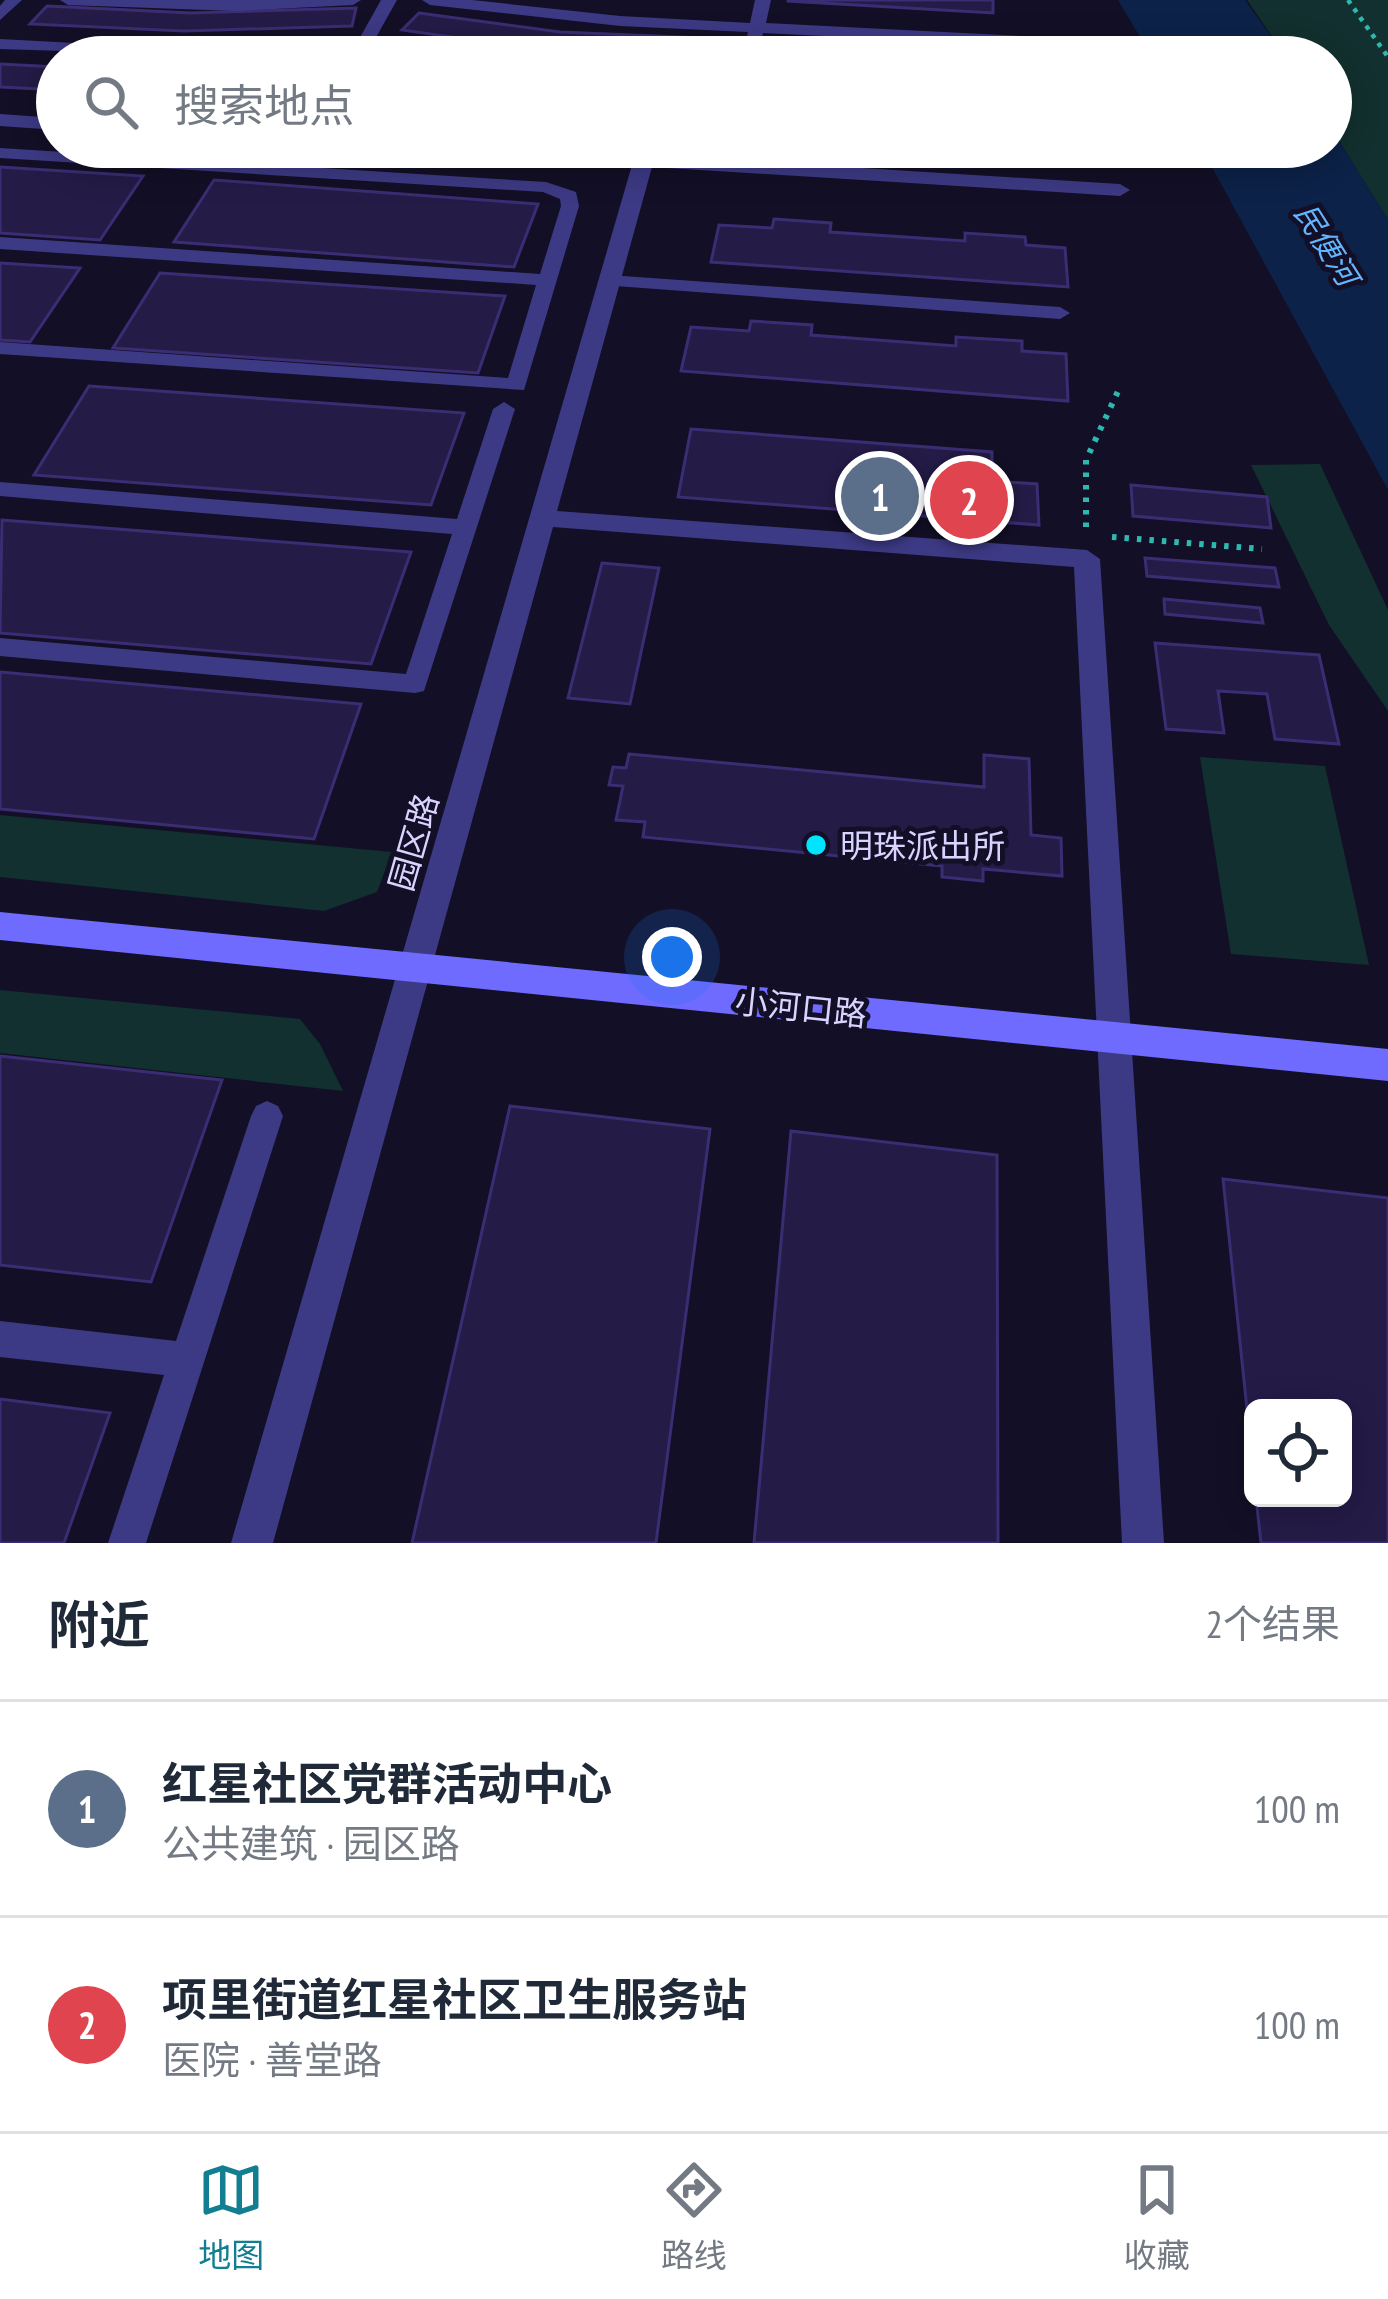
<!DOCTYPE html>
<html lang="zh">
<meta charset="utf-8">
<style>
:root{--surface:#fff;--page:#f6f6f7;--text:#1f2937;--muted:#747a83;--line:#e0e1e3;--accent:#117e91}
body{margin:0;font-family:"PT Sans Narrow","Noto Sans SC",sans-serif;background:var(--page);color:var(--text)}
.controls{position:absolute;right:36px;bottom:36px;display:grid;overflow:hidden;border-radius:18px;box-shadow:0 6px 30px #0003}
.controls button{width:108px;height:108px;display:grid;place-items:center;padding:0;border:0;border-bottom:3px solid var(--line);background:var(--surface);color:var(--text);font:60px sans-serif}
.you{position:absolute;left:672px;top:957px;width:42px;height:42px;margin:-30px;border:9px solid #fff;border-radius:50%;background:#1a73e8;box-shadow:0 0 0 18px #1a73e833}
.badge{display:grid;place-items:center;width:78px;height:78px;border-radius:50%;background:var(--accent);color:#fff;font-size:39px;font-weight:700}
.pin{position:absolute;translate:-50% -50%;border:6px solid #fff;box-shadow:0 3px 12px #0006}
.list{margin:0;padding:0;list-style:none}
h2{display:flex;justify-content:space-between;align-items:center;height:156px;margin:0;padding:0 48px;font-size:51px}
h2 small{font-size:39px;font-weight:400;color:var(--muted)}
.list li{display:grid;grid-template-columns:78px 1fr auto;gap:36px;align-items:center;box-sizing:border-box;height:216px;padding:0 48px;border-top:3px solid var(--line)}
.list b{display:block;font-size:45px;white-space:nowrap}
.list p{margin:0;font-size:39px;white-space:nowrap;color:var(--muted)}
.list em{font-size:39px;font-style:normal;color:var(--muted)}
.icon{flex:none;width:66px;height:66px;fill:none;stroke:currentColor;stroke-width:2;stroke-linecap:round;stroke-linejoin:round}
.map{position:relative;flex:none;width:1388px;height:1543px;overflow:hidden}
.search{position:absolute;background:var(--surface);box-shadow:0 6px 30px #0003;left:36px;right:36px;top:36px;height:132px;display:flex;align-items:center;gap:30px;box-sizing:border-box;padding:0 42px;border-radius:66px;color:var(--muted);font-size:45px}
.sheet{height:588px;background:var(--surface)}
nav{display:flex;justify-content:space-around;align-items:center;box-sizing:border-box;height:168px;border-top:3px solid var(--line);background:var(--surface);font-size:33px;color:var(--muted)}
nav a{display:grid;justify-items:center;gap:6px}
nav .on{color:var(--accent)}
.map>svg:first-child{display:block}
.green{fill:#12302f}
.water{fill:#0c2248}
.building{fill:#241b47;stroke:#3b2d73;stroke-width:3}
.lines{fill:none;stroke-linecap:round;stroke-linejoin:round}
.path-far1{stroke:#2fb8b0;stroke-width:4.5;stroke-dasharray:4.5 6;stroke-linecap:butt}
.path{stroke:#2fb8b0;stroke-width:6;stroke-dasharray:4.5 8;stroke-linecap:butt}
.lane{fill:#3d3a85;fill-rule:evenodd}
.street{fill:#3d3a85;fill-rule:evenodd}
.secondary{fill:#6f6bff;fill-rule:evenodd}
.poi-dot{fill:#00e5ff;stroke:#130f26;stroke-width:4.5}
.labels{text-anchor:middle;dominant-baseline:central;stroke-width:10;stroke-linejoin:round;paint-order:stroke}
.far-water-label{font-size:30px;font-style:italic;fill:#62b6ff;stroke:#130f26}
.street-label{font-size:33px;fill:#d9d4ff;stroke:#130f26}
.poi-label{font-size:33px;fill:#d9d4ff;stroke:#130f26;text-anchor:start}
</style>
<div class="map">
<svg width="1388" height="1543" viewBox="0 0 1388 1543">
<rect width="100%" height="100%" fill="#130f26"/>
<path class="green" d="M 1247,0 L 1388,0 L 1388,220 L 1331,128 L 1331,57 L 1286,57 Z
M 1320,464 L 1388,610 L 1388,711 L 1329,625 L 1251,465 Z
M 1200,757 L 1325,766 L 1369,965 L 1231,954 Z
M 0,815 L 392,852 L 377,892 L 324,911 L 0,877 Z
M 0,990 L 300,1019 L 320,1044 L 343,1091 L 0,1053 Z"/>
<path class="water" d="M 1118,0 L 1245,0 L 1286,57 L 1152,57 Z
M 1331,128 L 1388,220 L 1388,490 L 1201,147 L 1331,147 Z"/>
<path class="building" d="M 993,0 L 993,13 L 788,1 L 788,0 Z
M 47,6 L 191,13 L 356,8 L 352,26 L 184,31 L 30,24 Z
M 419,13 L 560,32 L 727,39 L 722,57 L 550,51 L 402,30 Z
M 784,43 L 1016,57 L 781,57 Z
M 0,64 L 57,67 L 57,90 L 0,87 Z
M 0,167 L 143,176 L 100,240 L 0,233 Z
M 214,180 L 538,204 L 514,267 L 174,242 Z
M 774,219 L 831,223 L 830,232 L 965,241 L 965,233 L 1025,237 L 1026,245 L 1065,248 L 1068,287 L 711,262 L 719,225 L 772,228 Z
M 0,263 L 80,268 L 30,342 L 0,340 Z
M 160,273 L 505,296 L 478,373 L 113,348 Z
M 751,321 L 812,325 L 811,335 L 956,346 L 956,337 L 1022,341 L 1022,351 L 1066,354 L 1068,401 L 681,371 L 691,327 L 749,331 Z
M 89,386 L 464,413 L 431,505 L 34,475 Z
M 691,429 L 992,452 L 992,467 L 967,465 L 967,479 L 1037,484 L 1039,525 L 678,497 Z
M 1131,485 L 1267,497 L 1271,528 L 1133,516 Z
M 2,520 L 411,552 L 371,664 L 0,633 Z
M 1145,558 L 1275,568 L 1279,587 L 1147,576 Z
M 602,563 L 659,568 L 630,704 L 568,698 Z
M 1164,599 L 1260,608 L 1263,623 L 1165,614 Z
M 1155,643 L 1319,655 L 1339,744 L 1275,739 L 1267,694 L 1218,691 L 1224,733 L 1166,729 Z
M 0,672 L 361,704 L 314,839 L 0,809 Z
M 629,754 L 984,787 L 984,755 L 1029,759 L 1031,835 L 1061,838 L 1062,876 L 983,869 L 983,881 L 942,877 L 942,866 L 643,837 L 645,822 L 616,820 L 623,786 L 609,785 L 613,767 L 626,768 Z
M 0,1056 L 222,1080 L 151,1282 L 0,1265 Z
M 510,1106 L 710,1129 L 656,1543 L 412,1543 Z
M 791,1131 L 997,1155 L 998,1543 L 754,1543 Z
M 1223,1179 L 1388,1198 L 1388,1543 L 1261,1543 L 1256,1498 L 1343,1498 L 1343,1408 L 1253,1408 L 1253,1467 Z
M 0,1399 L 110,1413 L 64,1543 L 0,1543 Z"/>
<g class="lines">
<path class="path-far1" d="M 1348,0 L 1388,57"/>
<path class="path" d="M 1086,527 L 1086,460 L 1120,387
M 1112,537 L 1262,549"/>
<path class="lane" d="M 5,0 L 22,0 L 0,20 L 0,6 Z
M 60,0 L 361,0 L 353,5 L 236,11 L 68,5 Z
M 381,0 L 397,0 L 365,57 L 349,57 Z
M 422,0 L 472,0 L 620,16 L 750,23 L 755,0 L 771,0 L 766,23 L 1021,36 L 1029,41 L 1021,46 L 763,33 L 758,57 L 742,57 L 748,32 L 620,26 L 430,5 Z
M 0,39 L 243,52 L 251,57 L 0,49 Z
M 729,147 L 747,147 L 742,170 L 727,166 Z
M 0,148 L 546,182 L 576,192 L 579,206 L 524,390 L 0,354 L 0,342 L 508,378 L 536,285 L 0,249 L 0,237 L 540,274 L 561,206 L 560,199 L 543,192 L 0,158 Z
M 609,275 L 1060,307 L 1070,313 L 1060,319 L 602,285 L 599,281 Z
M 504,402 L 515,409 L 424,691 L 415,693 L 0,656 L 0,638 L 406,674 L 452,534 L 0,496 L 0,482 L 457,519 L 493,409 Z
M 267,1101 L 278,1106 L 283,1116 L 146,1543 L 108,1543 L 164,1375 L 0,1357 L 0,1321 L 176,1341 L 251,1116 L 256,1106 Z"/>
<path class="street" d="M 0,114 L 57,118 L 57,130 L 0,126 Z
M 423,147 L 528,147 L 1120,184 L 1130,190 L 1120,196 L 652,167 L 557,511 L 1087,550 L 1100,559 L 1164,1543 L 1122,1543 L 1074,567 L 553,527 L 273,1543 L 231,1543 L 632,165 L 433,153 Z"/>
<path class="secondary" d="M 0,912 L 1388,1049 L 1388,1081 L 0,940 Z"/>
</g>
<circle class="poi-dot" cx="816" cy="845" r="12"/>
<g class="labels">
<g class="far-water-label">
<text transform="translate(1327 244) rotate(58)">民便河</text>
</g>
<g class="street-label">
<text transform="translate(413 842) rotate(-74)">园区路</text>
<text transform="translate(801 1007) rotate(6)">小河口路</text>
</g>
<g class="poi-label">
<text x="840" y="845">明珠派出所</text>
</g>
</g>
</svg>
<div class="controls">
<button><svg class="icon" aria-label="locate" viewBox="0 0 24 24"><circle cx="12" cy="12" r="6"/><path d="M12 2v4M12 18v4M2 12h4M18 12h4"/></svg></button>
</div>
<div class="you"></div>
<div class="pin badge" style="left:880px;top:496px;background:#5c6f8a">1</div>
<div class="pin badge" style="left:969px;top:500px;background:#e0444e">2</div>
<div class="search"><svg class="icon" aria-label="search" viewBox="0 0 24 24"><circle cx="10" cy="10" r="6"/><path d="M15 15l6 6"/></svg>搜索地点</div>
</div>
<section class="sheet">
<h2>附近<small>2个结果</small></h2>
<ul class="list">
<li><span class="badge" style="background:#5c6f8a">1</span><div><b>红星社区党群活动中心</b><p>公共建筑 · 园区路</p></div><em>100 m</em></li>
<li><span class="badge" style="background:#e0444e">2</span><div><b>项里街道红星社区卫生服务站</b><p>医院 · 善堂路</p></div><em>100 m</em></li>
</ul>
</section>
<nav>
<a class="on"><svg class="icon" aria-label="map" viewBox="0 0 24 24"><path d="M3 6l6-2 6 2 6-2v14l-6 2-6-2-6 2zM9 4v14M15 6v14"/></svg>地图</a>
<a><svg class="icon" aria-label="directions" viewBox="0 0 24 24"><path d="M12 3l9 9-9 9-9-9zM9 14v-3h6M13 9l2 2-2 2"/></svg>路线</a>
<a><svg class="icon" aria-label="saved" viewBox="0 0 24 24"><path d="M7 4h10v16l-5-4-5 4z"/></svg>收藏</a>
</nav>
